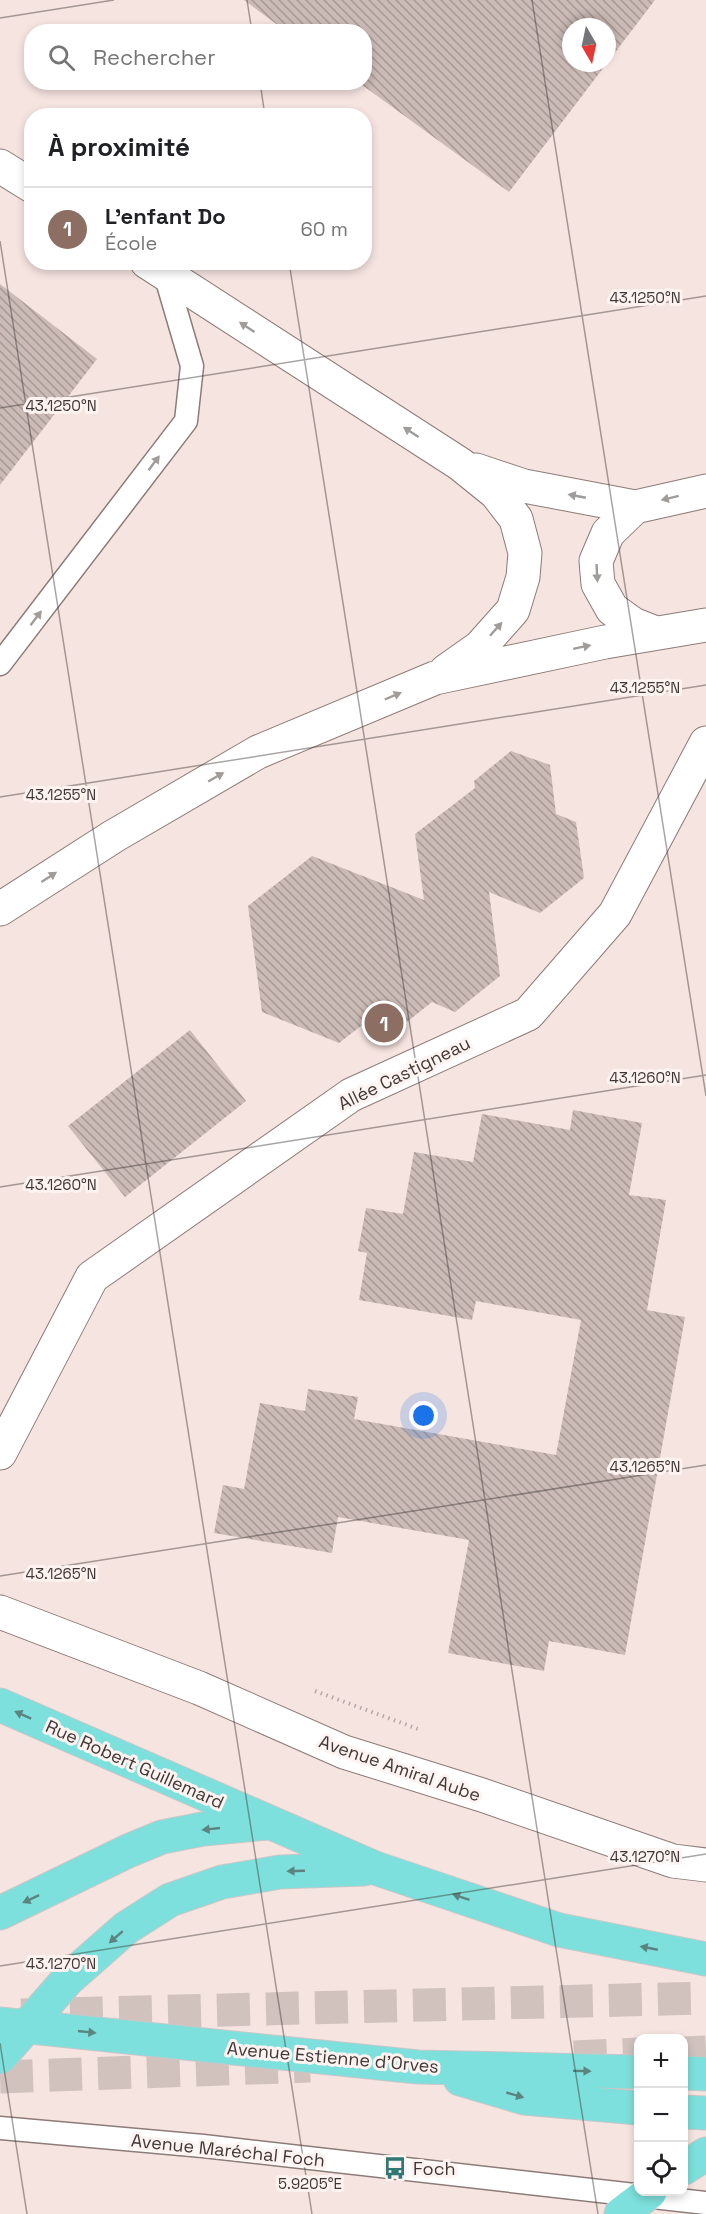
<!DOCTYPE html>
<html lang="fr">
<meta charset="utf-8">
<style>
:root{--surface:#fff;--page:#f2f2f2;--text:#202124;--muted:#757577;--line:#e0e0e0;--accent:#111827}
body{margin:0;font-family:"Space Grotesk",sans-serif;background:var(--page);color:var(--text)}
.controls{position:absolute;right:18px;bottom:18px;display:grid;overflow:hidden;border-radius:12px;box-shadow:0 3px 9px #0003}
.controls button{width:54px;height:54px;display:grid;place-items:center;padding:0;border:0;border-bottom:2px solid var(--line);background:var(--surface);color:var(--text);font:30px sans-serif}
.compass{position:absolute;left:562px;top:18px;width:54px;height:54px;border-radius:50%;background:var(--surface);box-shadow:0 3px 9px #0003;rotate:171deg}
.you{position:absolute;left:424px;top:1416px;width:21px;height:21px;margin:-15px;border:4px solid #fff;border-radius:50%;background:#1a73e8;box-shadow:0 0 0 9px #1a73e833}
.badge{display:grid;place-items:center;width:39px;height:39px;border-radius:50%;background:var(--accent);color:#fff;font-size:20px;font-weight:700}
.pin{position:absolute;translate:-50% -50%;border:3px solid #fff;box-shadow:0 2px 6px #0006}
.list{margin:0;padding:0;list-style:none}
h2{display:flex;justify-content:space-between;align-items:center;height:78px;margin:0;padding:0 24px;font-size:26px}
h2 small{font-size:20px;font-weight:400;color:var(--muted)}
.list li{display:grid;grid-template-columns:39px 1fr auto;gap:18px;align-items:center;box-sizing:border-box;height:84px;padding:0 24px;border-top:2px solid var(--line)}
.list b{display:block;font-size:22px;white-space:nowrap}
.list p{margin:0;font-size:20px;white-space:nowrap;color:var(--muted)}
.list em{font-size:20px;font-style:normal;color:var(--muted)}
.icon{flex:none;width:33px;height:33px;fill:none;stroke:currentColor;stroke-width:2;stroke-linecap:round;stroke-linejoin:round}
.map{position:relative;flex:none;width:706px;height:2214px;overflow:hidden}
.search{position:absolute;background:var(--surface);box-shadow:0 3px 9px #0003;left:24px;top:24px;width:348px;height:66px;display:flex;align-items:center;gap:15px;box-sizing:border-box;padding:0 21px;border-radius:24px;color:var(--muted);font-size:22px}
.panel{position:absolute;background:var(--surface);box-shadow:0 3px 9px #0003;left:24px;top:108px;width:348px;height:162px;border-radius:24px}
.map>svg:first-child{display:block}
.building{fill:url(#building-back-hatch)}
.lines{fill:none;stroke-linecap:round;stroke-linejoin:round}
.motorway-tunnel{stroke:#d1c2be;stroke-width:33;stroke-dasharray:33 16;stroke-linecap:butt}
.service-casing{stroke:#8c7b77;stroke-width:25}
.minor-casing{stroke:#8c7b77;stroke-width:35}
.tertiary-casing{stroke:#8c7b77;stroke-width:35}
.primary-casing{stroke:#c9c7c7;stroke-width:35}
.path{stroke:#b7a9a6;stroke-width:4;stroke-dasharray:1.5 4.5;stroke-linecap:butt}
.service{stroke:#fff;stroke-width:22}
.minor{stroke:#fff;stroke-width:33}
.tertiary{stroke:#fff;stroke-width:33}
.primary{stroke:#7de0dc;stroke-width:33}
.oneway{fill:#9f9c9a}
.oneway2{fill:#5b8481}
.ticks{fill:none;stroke:#3f3836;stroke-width:1.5;stroke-opacity:0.45}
.labels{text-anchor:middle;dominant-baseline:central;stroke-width:6;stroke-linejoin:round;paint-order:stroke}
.street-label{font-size:18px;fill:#3f3836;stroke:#fef3f0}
.poi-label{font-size:18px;fill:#3f3836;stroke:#fef3f0;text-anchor:start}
.ticks-label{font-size:15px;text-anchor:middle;fill:#3f3836;stroke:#fef3f0;stroke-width:6;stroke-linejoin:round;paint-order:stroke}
</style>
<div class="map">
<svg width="706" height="2214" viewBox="0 0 706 2214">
<defs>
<pattern id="building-back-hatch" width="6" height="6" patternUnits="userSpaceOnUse" patternTransform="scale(1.5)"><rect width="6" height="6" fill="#cbbab5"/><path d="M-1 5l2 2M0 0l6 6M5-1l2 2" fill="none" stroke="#a69894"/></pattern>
</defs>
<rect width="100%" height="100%" fill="#f6e4e0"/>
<path class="building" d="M 244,0 L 655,0 L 607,63 L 607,27 L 571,27 L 571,63 L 607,63 L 509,192 L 358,82 L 364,82 L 364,32 L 287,32 Z
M 0,284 L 97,359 L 0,485 Z
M 511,751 L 550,765 L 556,814 L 576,822 L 584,878 L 540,913 L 489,892 L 500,976 L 455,1012 L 432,1002 L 388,1037 L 361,1026 L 339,1043 L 262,1012 L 248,906 L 312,856 L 424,900 L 415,834 L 475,788 L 474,781 Z
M 190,1030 L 246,1101 L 125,1197 L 68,1126 Z
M 573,1110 L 642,1123 L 629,1195 L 666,1200 L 647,1310 L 685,1317 L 625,1655 L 549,1641 L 544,1671 L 448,1653 L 469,1540 L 338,1517 L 332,1553 L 214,1533 L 223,1485 L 244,1489 L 260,1403 L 305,1411 L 308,1389 L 358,1397 L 354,1419 L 556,1455 L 581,1320 L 476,1301 L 472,1320 L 359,1300 L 367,1253 L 358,1251 L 366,1208 L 403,1214 L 414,1152 L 473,1162 L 482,1114 L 570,1130 Z"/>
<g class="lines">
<path class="motorway-tunnel" d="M 21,2015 L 706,1998
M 684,2053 L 706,2052
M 574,2057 L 638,2054
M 0,2077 L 310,2066"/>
<g class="service-casing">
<path id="service" d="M 0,664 L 186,421 L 192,366 L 165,274
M 0,2128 L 203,2146 L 706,2203"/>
</g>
<g class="minor-casing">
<path id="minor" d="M 0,1453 L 92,1277 L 351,1095 L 528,1014 L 615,914 L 706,743
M 0,1612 L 199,1688 L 344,1752 L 482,1795 L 673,1861 L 706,1865"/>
</g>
<g class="tertiary-casing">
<path id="tertiary" d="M 0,166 L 32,186
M 147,262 L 460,464 L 496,493 L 516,519 L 525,553 L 523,577 L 513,610 L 480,647 L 446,671
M 476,470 L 524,486 L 635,507 L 706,491
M 635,507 L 608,533 L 596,561 L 598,584 L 612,609 L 633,624 L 656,633
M 0,909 L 114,836 L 258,752 L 435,678 L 605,642 L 706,625"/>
</g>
<g class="primary-casing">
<path id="primary" d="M 0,1705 L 375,1868 L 559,1930 L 706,1959
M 0,1913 L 128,1851 L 162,1837 L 203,1829 L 268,1823
M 0,2024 L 418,2067 L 638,2072
M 0,2057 L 68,1979 L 126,1928 L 170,1900 L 222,1882 L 280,1872 L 364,1869
M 684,2073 L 706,2074
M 460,2079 L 524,2098 L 638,2108
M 684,2112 L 706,2113
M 684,2168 L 706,2154
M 621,2214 L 650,2192"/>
</g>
<path class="path" d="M 315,1691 L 418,1729"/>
<use href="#service" class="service"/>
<use href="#minor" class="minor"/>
<use href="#tertiary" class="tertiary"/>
<use href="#primary" class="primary"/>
</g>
<defs><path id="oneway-solid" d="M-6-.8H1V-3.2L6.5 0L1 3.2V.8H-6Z" transform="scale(1.5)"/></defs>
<g class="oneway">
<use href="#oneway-solid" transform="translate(247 327) rotate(-147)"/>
<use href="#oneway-solid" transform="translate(411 432) rotate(-147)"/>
<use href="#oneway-solid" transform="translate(154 463) rotate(-53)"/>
<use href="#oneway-solid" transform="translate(577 496) rotate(-169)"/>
<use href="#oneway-solid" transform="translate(670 498) rotate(166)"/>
<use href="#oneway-solid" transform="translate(597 573) rotate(87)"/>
<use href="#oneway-solid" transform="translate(36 618) rotate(-53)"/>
<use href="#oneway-solid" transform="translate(496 629) rotate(-48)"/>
<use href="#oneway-solid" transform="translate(582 647) rotate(-12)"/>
<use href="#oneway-solid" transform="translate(393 696) rotate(-23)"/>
<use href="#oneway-solid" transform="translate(216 777) rotate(-30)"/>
<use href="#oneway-solid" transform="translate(49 877) rotate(-33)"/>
</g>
<g class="oneway2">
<use href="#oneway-solid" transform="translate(23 1715) rotate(-156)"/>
<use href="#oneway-solid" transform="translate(211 1829) rotate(174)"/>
<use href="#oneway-solid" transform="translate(296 1871) rotate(178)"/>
<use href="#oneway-solid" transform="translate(461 1897) rotate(-161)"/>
<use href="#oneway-solid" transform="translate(31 1899) rotate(155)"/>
<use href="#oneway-solid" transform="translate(116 1937) rotate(139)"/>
<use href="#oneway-solid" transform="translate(649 1948) rotate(-169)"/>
<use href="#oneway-solid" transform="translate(87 2032) rotate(6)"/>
<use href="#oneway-solid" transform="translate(582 2071) rotate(1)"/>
<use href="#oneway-solid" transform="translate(515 2095) rotate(16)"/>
</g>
<path class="ticks" d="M 247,0 L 252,32M 532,0 L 706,1096M 0,18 L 114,0M 260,82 L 265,116M 0,241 L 312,2214M 289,262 L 598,2214M 0,408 L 706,296M 0,797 L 706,685M 0,1187 L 706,1075M 0,1576 L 706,1465M 0,1966 L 706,1854M 0,2043 L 27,2214"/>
<defs>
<g id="bus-bare" transform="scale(1.8)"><path d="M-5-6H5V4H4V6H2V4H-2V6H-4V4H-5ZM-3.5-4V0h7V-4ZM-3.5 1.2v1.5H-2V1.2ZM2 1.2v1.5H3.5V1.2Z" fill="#2f7874" stroke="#fef3f0" stroke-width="2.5" paint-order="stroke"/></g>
</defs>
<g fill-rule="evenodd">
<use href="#bus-bare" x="395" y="2168"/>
</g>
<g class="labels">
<g class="street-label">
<text transform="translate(404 1073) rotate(-26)">Allée Castigneau</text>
<text transform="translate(135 1764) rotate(24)">Rue Robert Guillemard</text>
<text transform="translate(400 1768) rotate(19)">Avenue Amiral Aube</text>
<text transform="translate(333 2057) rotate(5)">Avenue Estienne d'Orves</text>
<text transform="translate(228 2150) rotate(6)">Avenue Maréchal Foch</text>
</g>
<g class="poi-label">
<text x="413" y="2168">Foch</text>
</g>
</g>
<g class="ticks-label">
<text x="645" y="303">43.1250°N</text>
<text x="61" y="411">43.1250°N</text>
<text x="645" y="693">43.1255°N</text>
<text x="61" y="800">43.1255°N</text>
<text x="645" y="1083">43.1260°N</text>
<text x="61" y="1190">43.1260°N</text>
<text x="645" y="1472">43.1265°N</text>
<text x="61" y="1579">43.1265°N</text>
<text x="645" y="1862">43.1270°N</text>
<text x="61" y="1969">43.1270°N</text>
<text x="310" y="2189">5.9205°E</text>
</g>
</svg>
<div class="controls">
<button>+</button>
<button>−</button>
<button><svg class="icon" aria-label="locate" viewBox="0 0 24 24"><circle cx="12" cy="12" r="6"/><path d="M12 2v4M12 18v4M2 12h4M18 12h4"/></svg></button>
</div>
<svg class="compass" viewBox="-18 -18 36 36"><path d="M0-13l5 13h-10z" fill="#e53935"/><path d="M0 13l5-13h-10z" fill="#757577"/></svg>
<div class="you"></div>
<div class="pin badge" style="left:384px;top:1023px;background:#8d6e63">1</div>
<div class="search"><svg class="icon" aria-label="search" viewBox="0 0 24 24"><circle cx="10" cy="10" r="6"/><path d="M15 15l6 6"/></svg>Rechercher</div>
<section class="panel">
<h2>À proximité<small></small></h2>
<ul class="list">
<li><span class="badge" style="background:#8d6e63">1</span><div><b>L'enfant Do</b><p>École</p></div><em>60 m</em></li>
</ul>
</section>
</div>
